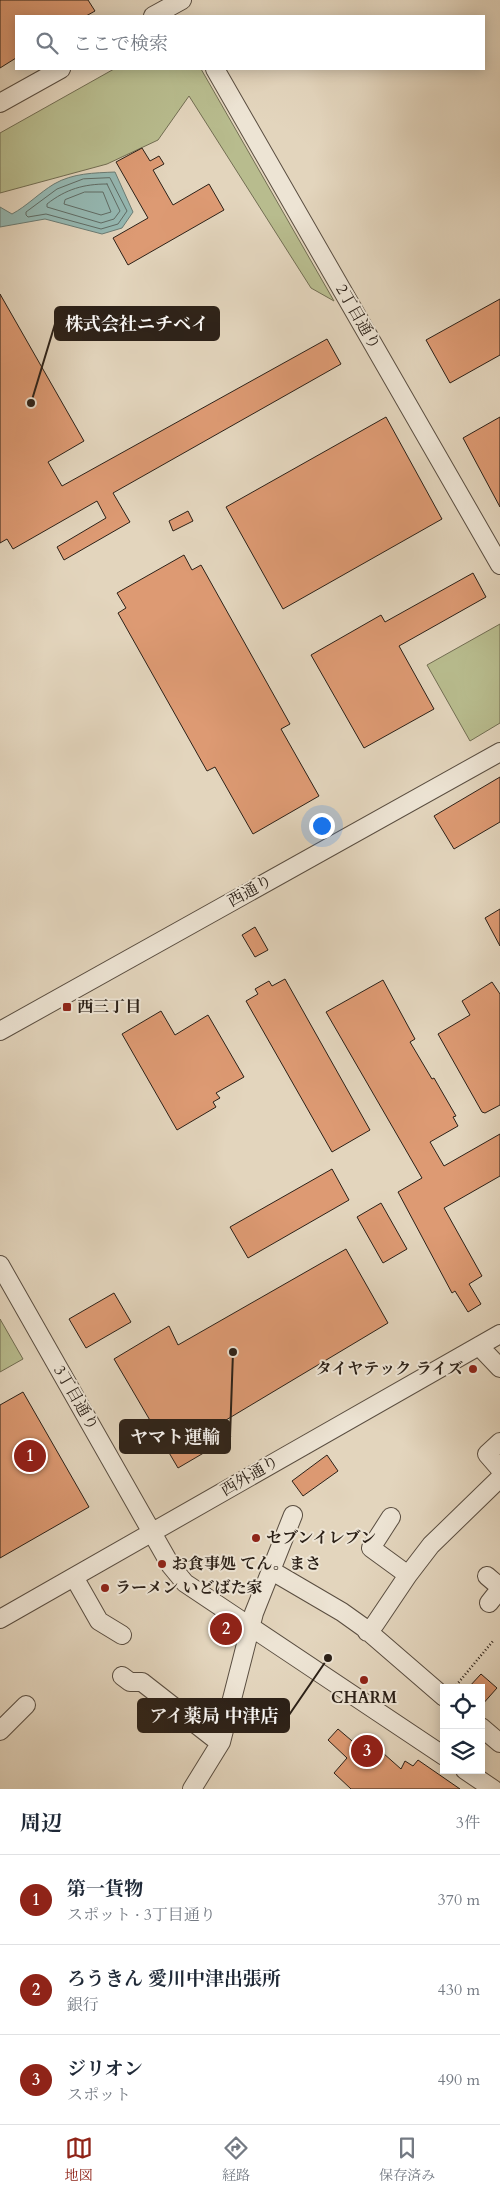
<!DOCTYPE html>
<html lang="ja">
<meta charset="utf-8">
<style>
:root{--surface:#fff;--page:#f2f2f3;--text:#1f2937;--muted:#747a83;--line:#e0e1e3;--accent:#8f2418}
body{margin:0;font-family:Cardo,"Noto Serif JP",serif;background:var(--page);color:var(--text)}
.controls{position:absolute;right:15px;bottom:15px;display:grid;overflow:hidden;border-radius:0px;box-shadow:0 2px 12px #0003}
.controls button{width:45px;height:45px;display:grid;place-items:center;padding:0;border:0;border-bottom:1px solid var(--line);background:var(--surface);color:var(--text);font:25px sans-serif}
.you{position:absolute;left:321px;top:825px;width:18px;height:18px;margin:-12px;border:4px solid #fff;border-radius:50%;background:#1a73e8;box-shadow:0 0 0 8px #1a73e833}
.badge{display:grid;place-items:center;width:32px;height:32px;border-radius:50%;background:var(--accent);color:#fff;font-size:16px;font-weight:700}
.pin{position:absolute;translate:-50% -50%;border:2px solid #fff;box-shadow:0 1px 5px #0006}
.list{margin:0;padding:0;list-style:none}
h2{display:flex;justify-content:space-between;align-items:center;height:65px;margin:0;padding:0 20px;font-size:21px}
h2 small{font-size:16px;font-weight:400;color:var(--muted)}
.list li{display:grid;grid-template-columns:32px 1fr auto;gap:15px;align-items:center;box-sizing:border-box;height:90px;padding:0 20px;border-top:1px solid var(--line)}
.list b{display:block;font-size:19px;white-space:nowrap}
.list p{margin:0;font-size:16px;white-space:nowrap;color:var(--muted)}
.list em{font-size:16px;font-style:normal;color:var(--muted)}
.icon{flex:none;width:28px;height:28px;fill:none;stroke:currentColor;stroke-width:2;stroke-linecap:round;stroke-linejoin:round}
.map{position:relative;flex:none;width:500px;height:1789px;overflow:hidden}
.search{position:absolute;background:var(--surface);box-shadow:0 2px 12px #0003;left:15px;right:15px;top:15px;height:55px;display:flex;align-items:center;gap:12px;box-sizing:border-box;padding:0 18px;border-radius:0px;color:var(--muted);font-size:19px}
.sheet{height:335px;background:var(--surface)}
nav{display:flex;justify-content:space-around;align-items:center;box-sizing:border-box;height:70px;border-top:1px solid var(--line);background:var(--surface);font-size:14px;color:var(--muted)}
nav a{display:grid;justify-items:center;gap:2px}
nav .on{color:var(--accent)}
.map>svg:first-child{display:block}
.green{fill:#b8bc8e;stroke:#726e53}
.water{fill:#95b8b2;stroke:#6b7c74}
.lines{fill:none;stroke-linecap:round;stroke-linejoin:round}
.shore{stroke:#606c65;stroke-width:1}
.building{fill:#dd9a73;stroke:#2c2118}
.minor-casing{stroke:#5a4e41;stroke-width:20}
.path{stroke:#2c2118;stroke-width:2.5;stroke-dasharray:1 2.5;stroke-linecap:butt}
.minor{stroke:#ede4d4;stroke-width:18}
.poi-dot{fill:#8f2418;stroke:#ede4d4;stroke-width:2}
.labels{text-anchor:middle;dominant-baseline:central;stroke-width:4;stroke-linejoin:round;paint-order:stroke}
.street-label{font-size:16px;fill:#2c2118;stroke:#ede4d4}
.poi-label{font-size:16px;font-weight:bold;fill:#2c2118;stroke:#ede4d4;text-anchor:start}
.leader{fill:none;stroke:#2c2118;stroke-width:2}
.callout-dot{fill:#2c2118;stroke:#ede4d4;stroke-width:2}
.callout{fill:#2c2118;stroke:#2c2118;stroke-width:2}
.callout-label{font-size:18px;text-anchor:middle;font-weight:bold;fill:#fff}
</style>
<div class="map">
<svg width="500" height="1789" viewBox="0 0 500 1789">
<rect width="100%" height="100%" fill="#e3d5bd"/>
<filter id="stains"><feTurbulence type="fractalNoise" baseFrequency=".004" numOctaves="4"/><feColorMatrix values="0 0 0 0 .2 0 0 0 0 .09 0 0 0 0 .02 0 0 0 .5 -.17"/></filter>
<radialGradient id="worn" r=".72"><stop offset=".6" stop-color="#630" stop-opacity="0"/><stop offset="1" stop-color="#630" stop-opacity=".3"/></radialGradient>
<path class="green" d="M 114,69 L 201,69 L 334,301 L 311,288 L 189,96 L 158,140 L 107,164 L 0,193 L 0,133 Z
M 500,624 L 500,723 L 470,741 L 427,665 Z
M 0,1319 L 23,1359 L 0,1372 Z"/>
<path class="water" d="M 115,172 L 133,212 L 122,228 L 102,234 L 45,219 L 0,227 L 0,207 L 12,214 C 27,206 39,193 54,184 C 73,173 94,173 115,172 Z"/>
<g class="lines">
<path class="shore" d="M 110,178 L 127,211 L 118,224 L 101,229 L 46,214 L 28,217 L 26,215 L 26,212 L 57,189 L 83,179 Z
M 107,184 L 120,211 L 114,219 L 101,223 L 47,207 L 47,204 C 66,189 84,184 107,184 Z
M 85,192 L 103,192 L 111,212 L 101,215 L 64,204 L 65,200 Z"/>
</g>
<path class="building" d="M 0,0 L 88,0 L 95,11 L 86,16 L 16,16 L 16,58 L 0,68 Z
M 142,148 L 150,161 L 159,156 L 164,164 L 153,170 L 173,205 L 209,184 L 224,210 L 128,265 L 113,238 L 148,218 L 116,162 Z
M 0,294 L 84,441 L 48,462 L 62,486 L 327,339 L 341,364 L 113,493 L 130,522 L 64,560 L 57,547 L 106,518 L 97,501 L 13,549 L 7,539 L 0,543 Z
M 500,299 L 500,355 L 450,383 L 426,340 Z
M 386,417 L 442,519 L 283,609 L 226,507 Z
M 500,417 L 500,507 L 463,438 Z
M 188,511 L 193,521 L 173,531 L 169,521 Z
M 184,555 L 192,570 L 201,565 L 290,724 L 281,729 L 319,796 L 253,834 L 215,767 L 207,771 L 118,613 L 126,608 L 117,593 Z
M 473,573 L 486,597 L 399,646 L 434,709 L 364,748 L 311,655 L 381,615 L 385,622 Z
M 500,777 L 500,822 L 454,849 L 434,816 Z
M 500,909 L 500,946 L 485,918 Z
M 255,927 L 268,950 L 255,957 L 242,935 Z
M 285,979 L 370,1130 L 332,1152 L 246,1001 L 258,994 L 255,989 L 269,981 L 272,986 Z
M 383,980 L 415,1039 L 410,1042 L 432,1079 L 434,1078 L 456,1116 L 453,1117 L 458,1126 L 430,1142 L 444,1166 L 500,1134 L 500,1176 L 444,1208 L 482,1276 L 469,1284 L 481,1304 L 468,1312 L 455,1291 L 452,1293 L 398,1192 L 422,1178 L 326,1012 Z
M 492,982 L 500,994 L 500,1105 L 485,1113 L 482,1112 L 438,1034 L 470,1015 L 462,1001 Z
M 161,1011 L 175,1035 L 208,1015 L 244,1077 L 216,1093 L 220,1098 L 213,1102 L 216,1107 L 177,1130 L 122,1034 Z
M 332,1169 L 349,1200 L 248,1258 L 230,1227 Z
M 381,1203 L 407,1249 L 383,1263 L 357,1217 Z
M 346,1249 L 388,1323 L 221,1423 L 231,1437 L 178,1468 L 114,1359 L 169,1326 L 178,1345 Z
M 114,1293 L 131,1322 L 86,1348 L 69,1319 Z
M 23,1392 L 89,1507 L 0,1558 L 0,1405 Z
M 327,1455 L 338,1471 L 303,1496 L 292,1481 Z
M 481,1674 L 497,1688 L 481,1706 L 481,1688 L 468,1688 Z
M 338,1729 L 358,1746 L 365,1737 L 401,1769 L 405,1761 L 413,1766 L 418,1760 L 460,1789 L 351,1789 L 334,1773 L 347,1758 L 328,1740 Z"/>
<g class="lines">
<g class="minor-casing">
<path id="minor" d="M 153,16 L 182,0
M 215,69 L 500,565
M 0,103 L 61,69
M 0,1031 L 500,752
M 0,1265 L 171,1566 L 185,1583 L 444,1756
M 479,1346 L 500,1368
M 500,1442 L 487,1454 L 500,1469
M 391,1517 L 371,1548 L 408,1575
M 272,1571 L 342,1612 L 363,1627 L 444,1697
M 487,1576 L 500,1587
M 74,1577 L 99,1621 L 122,1635
M 489,1603 L 500,1589
M 0,1619 L 500,1334
M 367,1632 L 375,1624 L 408,1575 L 431,1545 L 500,1478
M 122,1676 L 130,1682 L 142,1682 L 220,1743
M 150,1719 L 165,1700
M 481,1727 L 500,1743
M 0,1731 L 26,1705
M 465,1770 L 493,1789
M 192,1789 L 221,1742 L 254,1613 L 293,1515"/>
</g>
<path class="path" d="M 454,1688 L 493,1641"/>
<use href="#minor" class="minor"/>
</g>
<g class="poi-dot">
<rect x="62" y="1002" width="10" height="10" rx="2.5"/>
<circle cx="473" cy="1369" r="5"/>
<circle cx="256" cy="1538" r="5"/>
<circle cx="162" cy="1564" r="5"/>
<circle cx="105" cy="1588" r="5"/>
<circle cx="364" cy="1680" r="5"/>
</g>
<g class="labels">
<g class="street-label">
<text transform="translate(358 317) rotate(60)">2丁目通り</text>
<text transform="translate(250 891) rotate(-29)">西通り</text>
<text transform="translate(76 1398) rotate(60)">3丁目通り</text>
<text transform="translate(250 1476) rotate(-30)">西外通り</text>
</g>
<g class="poi-label">
<text x="77" y="1007">西三丁目</text>
<text x="463" y="1369" text-anchor="end">タイヤテック ライズ</text>
<text x="266" y="1538">セブンイレブン</text>
<text x="172" y="1564">お食事処 てん。まさ</text>
<text x="115" y="1588">ラーメン いどばた家</text>
<text x="364" y="1698" text-anchor="middle">CHARM</text>
</g>
</g>
<path class="leader" d="M31 403L55 324M233 1352L230 1437M328 1658L289 1715"/>
<g class="callout-dot">
<circle cx="31" cy="403" r="5"/>
<circle cx="233" cy="1352" r="5"/>
<circle cx="328" cy="1658" r="5"/>
</g>
<g class="callout">
<rect x="55" y="307" width="164" height="33" rx="5"/>
<rect x="120" y="1420" width="110" height="33" rx="5"/>
<rect x="138" y="1699" width="151" height="33" rx="5"/>
</g>
<g class="callout-label">
<text x="137" y="330">株式会社ニチベイ</text>
<text x="175" y="1443">ヤマト運輸</text>
<text x="214" y="1722">アイ薬局 中津店</text>
</g>
<rect width="100%" height="100%" filter="url(#stains)"/>
<rect width="100%" height="100%" fill="url(#worn)"/>
</svg>
<div class="controls">
<button><svg class="icon" aria-label="locate" viewBox="0 0 24 24"><circle cx="12" cy="12" r="6"/><path d="M12 2v4M12 18v4M2 12h4M18 12h4"/></svg></button>
<button><svg class="icon" aria-label="layers" viewBox="0 0 24 24"><path d="M12 4l9 5-9 5-9-5zM3 14l9 5 9-5"/></svg></button>
</div>
<div class="you"></div>
<div class="pin badge" style="left:30px;top:1456px">1</div>
<div class="pin badge" style="left:226px;top:1629px">2</div>
<div class="pin badge" style="left:367px;top:1751px">3</div>
<div class="search"><svg class="icon" aria-label="search" viewBox="0 0 24 24"><circle cx="10" cy="10" r="6"/><path d="M15 15l6 6"/></svg>ここで検索</div>
</div>
<section class="sheet">
<h2>周辺<small>3件</small></h2>
<ul class="list">
<li><span class="badge">1</span><div><b>第一貨物</b><p>スポット · 3丁目通り</p></div><em>370 m</em></li>
<li><span class="badge">2</span><div><b>ろうきん 愛川中津出張所</b><p>銀行</p></div><em>430 m</em></li>
<li><span class="badge">3</span><div><b>ジリオン</b><p>スポット</p></div><em>490 m</em></li>
</ul>
</section>
<nav>
<a class="on"><svg class="icon" aria-label="map" viewBox="0 0 24 24"><path d="M3 6l6-2 6 2 6-2v14l-6 2-6-2-6 2zM9 4v14M15 6v14"/></svg>地図</a>
<a><svg class="icon" aria-label="directions" viewBox="0 0 24 24"><path d="M12 3l9 9-9 9-9-9zM9 14v-3h6M13 9l2 2-2 2"/></svg>経路</a>
<a><svg class="icon" aria-label="saved" viewBox="0 0 24 24"><path d="M7 4h10v16l-5-4-5 4z"/></svg>保存済み</a>
</nav>
